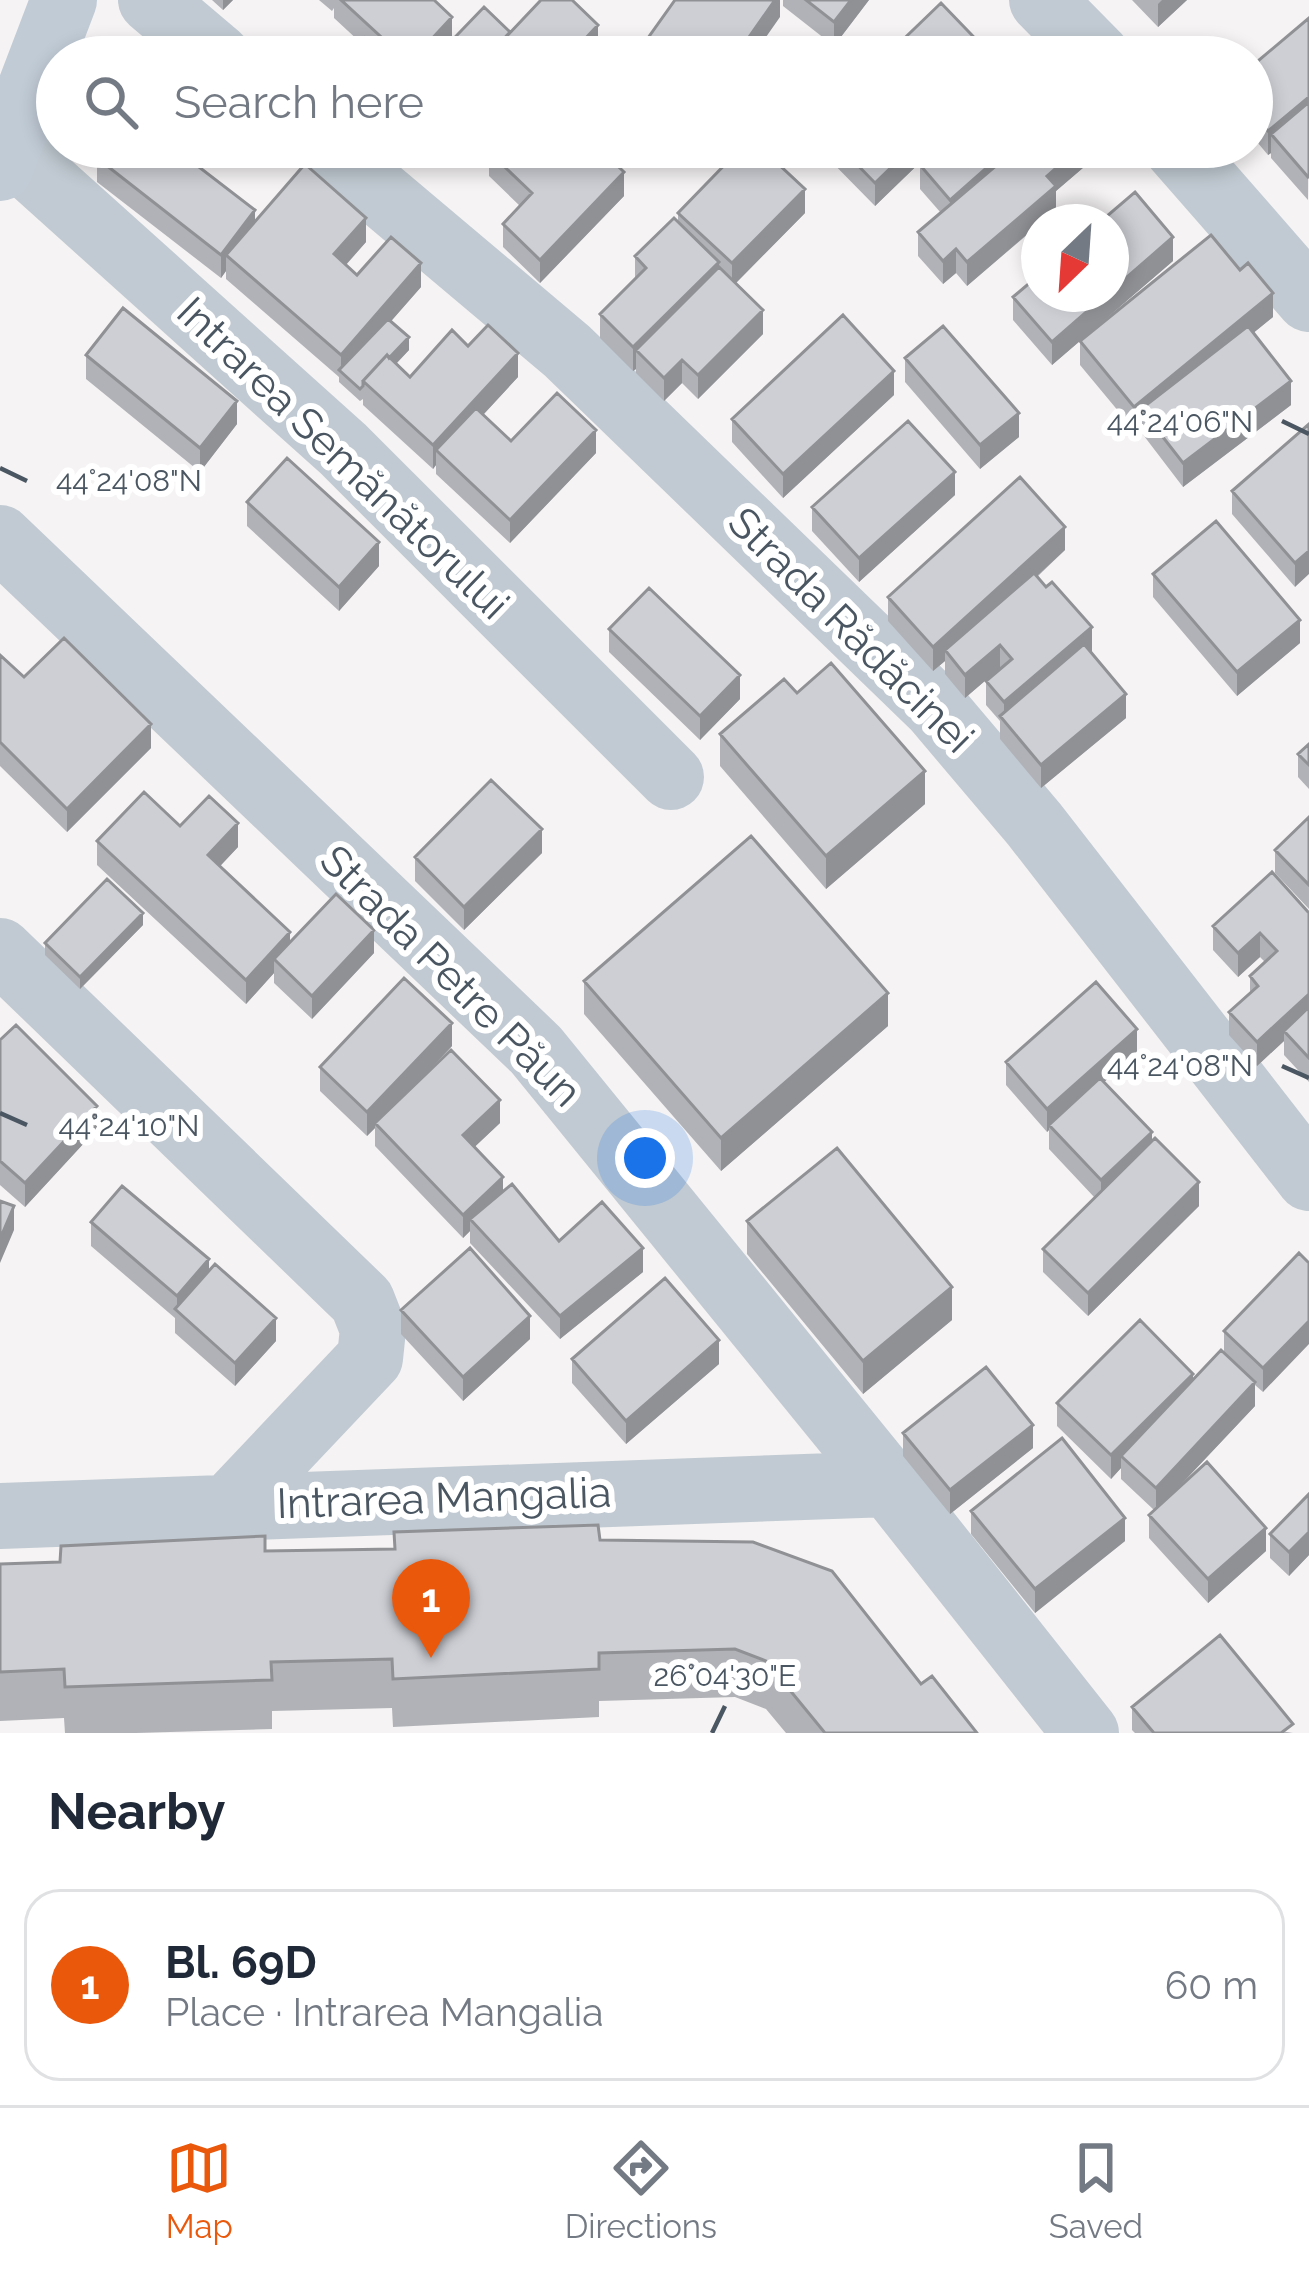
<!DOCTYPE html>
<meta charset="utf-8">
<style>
:root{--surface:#fff;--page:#f2f2f3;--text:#1f2937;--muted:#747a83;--line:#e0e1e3;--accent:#ea580c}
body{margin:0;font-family:Raleway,sans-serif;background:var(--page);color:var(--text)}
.compass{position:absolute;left:1021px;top:204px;width:108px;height:108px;border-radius:50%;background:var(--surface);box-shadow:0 6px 18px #0003;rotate:205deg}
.you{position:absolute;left:645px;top:1158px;width:42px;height:42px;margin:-30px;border:9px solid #fff;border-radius:50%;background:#1a73e8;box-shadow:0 0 0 18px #1a73e833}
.badge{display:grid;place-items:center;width:78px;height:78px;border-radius:50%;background:var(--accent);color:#fff;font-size:39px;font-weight:700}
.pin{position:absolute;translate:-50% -99px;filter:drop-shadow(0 3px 6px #0008)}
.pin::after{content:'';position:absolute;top:63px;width:42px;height:36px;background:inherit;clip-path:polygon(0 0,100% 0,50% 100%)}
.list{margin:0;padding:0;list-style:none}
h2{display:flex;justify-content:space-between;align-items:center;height:156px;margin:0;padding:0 48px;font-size:51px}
h2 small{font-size:39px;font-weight:400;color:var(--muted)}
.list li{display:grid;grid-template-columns:78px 1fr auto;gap:36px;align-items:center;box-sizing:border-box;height:192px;margin:0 24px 24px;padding:0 24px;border:3px solid var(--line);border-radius:36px}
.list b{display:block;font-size:45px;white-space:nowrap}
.list p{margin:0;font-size:39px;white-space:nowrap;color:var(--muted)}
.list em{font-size:39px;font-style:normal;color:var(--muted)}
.icon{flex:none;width:66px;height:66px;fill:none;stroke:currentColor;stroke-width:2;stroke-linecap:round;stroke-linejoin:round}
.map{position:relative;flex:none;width:1309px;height:1733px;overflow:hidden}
.search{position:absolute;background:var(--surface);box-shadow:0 6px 18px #0003;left:36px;right:36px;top:36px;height:132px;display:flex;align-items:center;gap:30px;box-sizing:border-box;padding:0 42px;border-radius:66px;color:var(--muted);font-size:45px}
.sheet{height:372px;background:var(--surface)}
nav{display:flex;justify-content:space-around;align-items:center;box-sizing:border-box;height:168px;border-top:3px solid var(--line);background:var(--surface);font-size:33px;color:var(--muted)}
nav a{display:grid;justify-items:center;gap:6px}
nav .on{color:var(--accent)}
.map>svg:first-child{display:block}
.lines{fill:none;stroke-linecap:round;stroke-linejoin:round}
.street{stroke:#c1cad2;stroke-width:66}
.secondary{stroke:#c1cbd6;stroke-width:66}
.wall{fill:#b0b2b7}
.shaded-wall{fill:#909195}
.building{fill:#cdcfd5;stroke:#909195;stroke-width:3}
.ticks{fill:none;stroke:#4a5661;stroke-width:4.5}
.labels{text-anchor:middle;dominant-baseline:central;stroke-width:12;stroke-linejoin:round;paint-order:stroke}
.street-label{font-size:42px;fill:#4a5661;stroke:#fff}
.ticks-label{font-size:30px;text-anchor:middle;fill:#4a5661;stroke:#fff;stroke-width:12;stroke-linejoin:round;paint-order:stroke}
</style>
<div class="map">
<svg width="1309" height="1733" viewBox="0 0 1309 1733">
<rect width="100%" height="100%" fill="#f5f3f3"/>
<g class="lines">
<path class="street" d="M 151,0 L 218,57
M 1042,0 L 1098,57
M 7,147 L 343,449 L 671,777
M 325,147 L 567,351 L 935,707 L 1034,824 L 1309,1178
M 1176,147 L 1309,299
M 0,538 L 536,1050 L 889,1484 L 1086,1733
M 0,951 L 362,1301 L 373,1329 L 370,1358 L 230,1506
M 0,1516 L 889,1484"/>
<path class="secondary" d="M 0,168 L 64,0"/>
</g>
<path class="wall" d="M 212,0 L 233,0 L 223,10 Z
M 319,0 L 434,0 L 452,40 L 510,32 L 598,48 L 590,57 L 348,57 L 361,43 L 334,18 L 334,8 L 332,11 Z
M 783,0 L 869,0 L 834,46 L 783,6 Z
M 1132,0 L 1187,0 L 1158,27 Z
M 1309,18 L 1308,200 L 1271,158 L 1271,153 L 1268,155 L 1252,136 L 1252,66 Z
M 817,147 L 936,147 L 875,206 Z
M 489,152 L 624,196 L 540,283 L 503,247 L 503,224 L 520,206 L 489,176 Z
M 97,158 L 255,222 L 366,242 L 346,265 L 357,275 L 421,287 L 391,321 L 409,350 L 396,364 L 410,377 L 468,346 L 518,377 L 483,415 L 511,441 L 596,453 L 510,543 L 436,474 L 436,465 L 433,469 L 363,405 L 363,399 L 360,401 L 339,382 L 339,377 L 226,279 L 226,271 L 221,278 L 97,182 Z
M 1084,162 L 1084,167 L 1056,191 L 1056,210 L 967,286 L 956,273 L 943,284 L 918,256 L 918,232 L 941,213 L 920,189 L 920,165 Z
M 678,213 L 805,213 L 736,283 L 763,334 L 698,399 L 682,383 L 664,401 L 636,373 L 636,369 L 633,371 L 600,338 L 600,314 L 635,279 L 635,256 L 678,222 Z
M 1173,261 L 1052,365 L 1013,320 L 1013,297 Z
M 1273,317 L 1253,333 L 1291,405 L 1183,487 L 1141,432 L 1141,425 L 1134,430 L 1080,365 L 1080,341 Z
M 86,355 L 237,424 L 200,472 L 86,379 Z
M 905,358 L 1019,437 L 980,469 L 905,382 Z
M 894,395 L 783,498 L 732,442 L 732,419 Z
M 1309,424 L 1295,587 L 1232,514 L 1232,491 Z
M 955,495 L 859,582 L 812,531 L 812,507 Z
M 247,502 L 379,566 L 339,611 L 247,526 Z
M 1065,550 L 1037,577 L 1092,651 L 1090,652 L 1126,718 L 1041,788 L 1000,739 L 1000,721 L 986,705 L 986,681 L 1000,668 L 965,698 L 945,674 L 945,661 L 933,671 L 888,621 L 888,597 Z
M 1153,574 L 1300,643 L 1237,696 L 1153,597 Z
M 609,629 L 740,699 L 700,740 L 609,652 Z
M 0,655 L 24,677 L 151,748 L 67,832 L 0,766 Z
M 720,734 L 925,804 L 826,889 L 720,766 Z
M 1309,744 L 1309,789 L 1298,777 L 1298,754 Z
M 1309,817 L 1309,909 L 1275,873 L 1275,850 Z
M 180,826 L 238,847 L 219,867 L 290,943 L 374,953 L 312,1019 L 274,983 L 274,973 L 246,1004 L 97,865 L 97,841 Z
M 542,853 L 464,930 L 415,881 L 415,857 Z
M 1309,913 L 1309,1082 L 1284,1055 L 1284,1041 L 1257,1066 L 1229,1035 L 1229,1012 L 1250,994 L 1250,976 L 1265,962 L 1260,957 L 1238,977 L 1213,950 L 1213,926 Z
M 143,925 L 80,989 L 45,955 L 45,943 Z
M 584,981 L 888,1026 L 721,1171 L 584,1014 Z
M 0,1040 L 97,1129 L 25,1207 L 0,1185 Z
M 452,1046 L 420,1080 L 500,1123 L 474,1147 L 503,1192 L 559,1241 L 643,1272 L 560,1339 L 470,1243 L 470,1231 L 463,1238 L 375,1146 L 375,1128 L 367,1136 L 320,1091 L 320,1067 Z
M 1137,1053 L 1104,1082 L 1152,1141 L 1199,1206 L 1088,1316 L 1043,1272 L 1043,1249 L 1095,1198 L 1049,1149 L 1049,1130 L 1047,1132 L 1006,1085 L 1006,1062 Z
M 747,1221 L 952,1320 L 863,1394 L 747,1254 Z
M 91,1222 L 209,1271 L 276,1341 L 235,1386 L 175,1333 L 175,1318 L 91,1246 Z
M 1299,1253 L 1263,1392 L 1255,1385 L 1255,1406 L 1173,1493 L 1266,1551 L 1208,1603 L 1149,1538 L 1149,1515 L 1154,1510 L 1121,1479 L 1121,1468 L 1111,1479 L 1057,1426 L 1057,1403 L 1193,1380 L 1224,1353 L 1224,1331 Z
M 401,1310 L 530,1339 L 463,1401 L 401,1334 Z
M 572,1359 L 719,1364 L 626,1444 L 572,1383 Z
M 903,1433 L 1033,1448 L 950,1514 L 903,1456 Z
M 1309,1494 L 1309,1555 L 1289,1576 L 1270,1558 L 1270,1534 Z
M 971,1511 L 1125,1541 L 1035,1613 L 971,1534 Z
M 394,1532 L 600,1540 L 921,1684 L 977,1733 L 786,1733 L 766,1709 L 735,1697 L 599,1701 L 599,1717 L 393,1727 L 392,1708 L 272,1711 L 272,1729 L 136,1733 L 65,1733 L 64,1718 L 0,1721 L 0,1564 L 265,1551 L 394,1549 Z
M 1132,1707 L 1293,1733 L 1135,1733 L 1132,1730 Z"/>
<path class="shaded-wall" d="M 223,0 L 233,0 L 223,10 Z
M 775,0 L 780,0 L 780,17 L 752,57 L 735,57 Z
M 851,0 L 869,0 L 834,46 L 834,22 Z
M 1162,0 L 1187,0 L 1158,27 L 1158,4 Z
M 452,17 L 452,40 L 437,57 L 415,57 Z
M 598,25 L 598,48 L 590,57 L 568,57 Z
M 1309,97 L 1309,121 L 1271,134 L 1271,153 L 1268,155 L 1268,131 Z
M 912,147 L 936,147 L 875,206 L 875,183 Z
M 1010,147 L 1037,147 L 950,224 L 950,200 Z
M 1080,147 L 1101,147 L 1084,162 L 1084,167 L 1056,191 L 1056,210 L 1042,222 L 1039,222 L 1039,224 L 967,286 L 967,262 L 1047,176 Z
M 624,172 L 624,196 L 540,283 L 540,260 Z
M 805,189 L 805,213 L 732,287 L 732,263 Z
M 255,210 L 255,234 L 226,255 L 226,271 L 221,278 L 221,255 Z
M 366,218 L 366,242 L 334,278 L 334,254 Z
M 1173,237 L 1173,261 L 1052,365 L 1052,342 L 1107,294 L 1111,294 L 1111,291 Z
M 956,249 L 956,273 L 943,284 L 943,261 Z
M 719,262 L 719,286 L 636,350 L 636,369 L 633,371 L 633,347 Z
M 421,263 L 421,287 L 344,375 L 341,372 L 341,355 Z
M 1273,293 L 1273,317 L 1148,419 L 1141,409 L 1141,425 L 1134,430 L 1134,407 Z
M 763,310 L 763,334 L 698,399 L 698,375 Z
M 409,337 L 409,350 L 372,389 L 365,384 Z
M 518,353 L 518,377 L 444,457 L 436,450 L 436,465 L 433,469 L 433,445 Z
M 682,360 L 682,383 L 664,401 L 664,378 Z
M 894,371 L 894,395 L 783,498 L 783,474 Z
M 1291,381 L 1291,405 L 1183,487 L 1183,463 Z
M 237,401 L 237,424 L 200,472 L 200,448 Z
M 1019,413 L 1019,437 L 980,469 L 980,445 Z
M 596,430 L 596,453 L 510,543 L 510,520 Z
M 955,472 L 955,495 L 859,582 L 859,558 Z
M 1065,527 L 1065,550 L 950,656 L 945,650 L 945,661 L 933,671 L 933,647 Z
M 379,542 L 379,566 L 339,611 L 339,587 Z
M 1309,551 L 1309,574 L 1295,587 L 1295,563 Z
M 1300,620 L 1300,643 L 1237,696 L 1237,672 Z
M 1092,627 L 1092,651 L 1007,724 L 1004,721 L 1004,702 Z
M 1000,645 L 1000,668 L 965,698 L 965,675 Z
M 740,675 L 740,699 L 700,740 L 700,716 Z
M 1126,694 L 1126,718 L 1041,788 L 1041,765 Z
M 151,724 L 151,748 L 67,832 L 67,809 Z
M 925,771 L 925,804 L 826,889 L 826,856 Z
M 238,823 L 238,847 L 208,879 L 208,855 Z
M 542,829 L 542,853 L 464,930 L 464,907 Z
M 143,913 L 143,925 L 80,989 L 80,977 Z
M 374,930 L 374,953 L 312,1019 L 312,996 Z
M 290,932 L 290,956 L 274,959 L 274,973 L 246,1004 L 246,980 Z
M 1260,933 L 1260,957 L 1238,977 L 1238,953 Z
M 888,993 L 888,1026 L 721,1171 L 721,1138 Z
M 1309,994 L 1309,1018 L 1284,1031 L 1284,1041 L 1257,1066 L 1257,1042 Z
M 452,1023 L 452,1046 L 377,1125 L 375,1123 L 375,1128 L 367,1136 L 367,1112 Z
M 1137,1029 L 1137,1053 L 1052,1128 L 1049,1125 L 1049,1130 L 1047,1132 L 1047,1109 Z
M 500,1100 L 500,1123 L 463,1158 L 463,1135 Z
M 97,1106 L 97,1129 L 25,1207 L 25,1183 Z
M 1152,1132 L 1152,1156 L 1101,1204 L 1101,1180 Z
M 503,1177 L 503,1200 L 470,1219 L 470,1231 L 463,1238 L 463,1215 Z
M 1199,1182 L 1199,1206 L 1088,1316 L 1088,1293 Z
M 14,1206 L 14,1230 L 0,1263 L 0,1239 Z
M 643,1248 L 643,1272 L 560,1339 L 560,1316 Z
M 209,1259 L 209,1282 L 177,1311 L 177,1296 Z
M 952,1287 L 952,1320 L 863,1394 L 863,1361 Z
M 530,1316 L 530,1339 L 463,1401 L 463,1377 Z
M 276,1318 L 276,1341 L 235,1386 L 235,1363 Z
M 1309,1321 L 1309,1344 L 1263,1392 L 1263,1368 Z
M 719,1340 L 719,1364 L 626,1444 L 626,1421 Z
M 1193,1374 L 1193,1398 L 1121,1456 L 1121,1468 L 1111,1479 L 1111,1455 Z
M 1255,1382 L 1255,1406 L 1156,1511 L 1156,1488 Z
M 1033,1425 L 1033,1448 L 950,1514 L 950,1490 Z
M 1125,1518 L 1125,1541 L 1035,1613 L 1035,1589 Z
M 1266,1528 L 1266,1551 L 1208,1603 L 1208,1579 Z
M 1309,1532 L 1309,1555 L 1289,1576 L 1289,1552 Z"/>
<path class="building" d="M 341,0 L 434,0 L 452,17 L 415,57 L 403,57 Z
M 541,0 L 572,0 L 598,25 L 568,57 L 487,57 Z
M 675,0 L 775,0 L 735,57 L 644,57 L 638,52 Z
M 806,0 L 851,0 L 834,22 Z
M 941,3 L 993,57 L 885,57 Z
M 484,7 L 510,32 L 487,57 L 436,57 Z
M 1309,18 L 1309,97 L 1268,131 L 1252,113 L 1252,66 Z
M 365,38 L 385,57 L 348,57 Z
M 1309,102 L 1309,176 L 1308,177 L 1271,134 Z
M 106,147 L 173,147 L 255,210 L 221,255 L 97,158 Z
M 494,147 L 598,147 L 624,172 L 540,260 L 503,224 L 532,193 L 489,152 Z
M 742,147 L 760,147 L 805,189 L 732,263 L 678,213 Z
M 840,147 L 912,147 L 875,183 Z
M 941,147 L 1010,147 L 950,200 L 920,165 Z
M 1018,147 L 1080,147 L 1047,176 L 1056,186 L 967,262 L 956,249 L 943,261 L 918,232 Z
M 305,164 L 366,218 L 334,254 L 357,275 L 391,237 L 421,263 L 341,355 L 226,255 Z
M 1135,192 L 1173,237 L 1111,291 L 1111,222 L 1100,222 Z
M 674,218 L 719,262 L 633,347 L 600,314 L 646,268 L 635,256 Z
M 1211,235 L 1240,270 L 1248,263 L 1273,293 L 1134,407 L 1080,341 Z
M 719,267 L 763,310 L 698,375 L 682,360 L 664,378 L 636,350 Z
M 1039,275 L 1039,294 L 1107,294 L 1052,342 L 1013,297 Z
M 123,308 L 237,401 L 200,448 L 86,355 Z
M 843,315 L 894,371 L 783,474 L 732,419 Z
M 388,319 L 409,337 L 389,358 L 387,355 L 363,381 L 363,386 L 360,389 L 339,370 Z
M 488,325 L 518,353 L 433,445 L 363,381 L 387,355 L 410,377 L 452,330 L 468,346 Z
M 943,326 L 1019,413 L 980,445 L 905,358 Z
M 1248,326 L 1291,381 L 1183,463 L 1141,409 Z
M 557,393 L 596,430 L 510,520 L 436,450 L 476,408 L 511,441 Z
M 908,421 L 955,472 L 859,558 L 812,507 Z
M 1309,424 L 1309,551 L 1295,563 L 1232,491 Z
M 287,458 L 379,542 L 339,587 L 247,502 Z
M 1020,477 L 1065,527 L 933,647 L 888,597 Z
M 1216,521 L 1300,620 L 1237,672 L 1153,574 Z
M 1034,573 L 1046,587 L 1052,582 L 1092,627 L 1004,702 L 986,681 L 1012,659 L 1000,645 L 965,675 L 945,650 Z
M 649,588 L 740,675 L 700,716 L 609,629 Z
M 64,638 L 151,724 L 67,809 L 0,742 L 0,655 L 24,677 Z
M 1084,644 L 1126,694 L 1041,765 L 1000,716 Z
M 831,663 L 925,771 L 826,856 L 720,734 L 784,679 L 797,693 Z
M 1309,744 L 1309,765 L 1298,754 Z
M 491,780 L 542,829 L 464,907 L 415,857 Z
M 144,792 L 180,826 L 209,796 L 238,823 L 208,855 L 290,932 L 246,980 L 97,841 Z
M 1309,817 L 1309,885 L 1275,850 Z
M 751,836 L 888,993 L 721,1138 L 584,981 Z
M 1272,872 L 1309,913 L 1309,994 L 1257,1042 L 1229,1012 L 1258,986 L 1250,976 L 1277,951 L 1260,933 L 1238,953 L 1213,926 Z
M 107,879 L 143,913 L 80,977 L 45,943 Z
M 336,894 L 374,930 L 312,996 L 274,959 Z
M 404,978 L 452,1023 L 367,1112 L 320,1067 Z
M 1096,982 L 1137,1029 L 1047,1109 L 1006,1062 Z
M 1309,1007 L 1309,1058 L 1284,1031 Z
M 16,1025 L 97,1106 L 25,1183 L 0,1161 L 0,1040 Z
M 451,1050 L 500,1100 L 463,1135 L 503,1177 L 463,1215 L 375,1123 Z
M 1100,1078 L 1152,1132 L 1101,1180 L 1049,1125 Z
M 1155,1138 L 1199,1182 L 1088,1293 L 1043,1249 Z
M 837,1148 L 952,1287 L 863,1361 L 747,1221 Z
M 512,1184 L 559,1241 L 602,1202 L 643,1248 L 560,1316 L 470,1219 Z
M 122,1186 L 209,1259 L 177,1296 L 91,1222 Z
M 0,1201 L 14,1206 L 0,1239 Z
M 470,1248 L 530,1316 L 463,1377 L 401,1310 Z
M 1299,1253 L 1309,1263 L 1309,1321 L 1263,1368 L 1224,1331 Z
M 215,1264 L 276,1318 L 235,1363 L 175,1309 Z
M 665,1278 L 719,1340 L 626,1421 L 572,1359 Z
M 1140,1320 L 1193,1374 L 1111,1455 L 1057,1403 Z
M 1221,1350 L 1255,1382 L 1156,1488 L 1121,1456 Z
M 986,1367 L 1033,1425 L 950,1490 L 903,1433 Z
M 1062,1438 L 1125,1518 L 1035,1589 L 971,1511 Z
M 1207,1462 L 1266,1528 L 1208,1579 L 1149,1515 Z
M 1309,1494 L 1309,1532 L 1289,1552 L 1270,1534 Z
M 598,1525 L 600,1540 L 753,1542 L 832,1571 L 921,1684 L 932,1676 L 977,1733 L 825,1733 L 766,1661 L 735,1649 L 599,1653 L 599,1669 L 393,1679 L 392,1659 L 271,1662 L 272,1680 L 65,1687 L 64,1669 L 0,1672 L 0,1564 L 60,1562 L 61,1546 L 265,1536 L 265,1551 L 395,1549 L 394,1532 Z
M 1220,1635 L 1293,1724 L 1281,1733 L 1154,1733 L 1132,1707 Z"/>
<path class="ticks" d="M 1282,421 L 1309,434M 0,468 L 27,481M 1282,1066 L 1309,1078M 0,1113 L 27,1125M 712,1733 L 725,1706"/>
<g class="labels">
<g class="street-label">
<text transform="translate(343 458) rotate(44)">Intrarea Semănătorului</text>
<text transform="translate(851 630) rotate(45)">Strada Rădăcinei</text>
<text transform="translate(451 976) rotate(45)">Strada Petre Păun</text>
<text transform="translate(444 1498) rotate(-2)">Intrarea Mangalia</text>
</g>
</g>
<g class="ticks-label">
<text x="1180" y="432">44°24'06"N</text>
<text x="129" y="491">44°24'08"N</text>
<text x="1180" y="1076">44°24'08"N</text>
<text x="129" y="1136">44°24'10"N</text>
<text x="725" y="1686">26°04'30"E</text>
</g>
</svg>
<svg class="compass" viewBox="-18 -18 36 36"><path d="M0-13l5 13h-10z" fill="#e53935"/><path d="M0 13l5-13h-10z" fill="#747a83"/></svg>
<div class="you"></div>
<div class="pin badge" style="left:431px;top:1658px">1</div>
<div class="search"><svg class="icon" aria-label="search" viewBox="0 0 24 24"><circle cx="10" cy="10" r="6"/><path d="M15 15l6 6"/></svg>Search here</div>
</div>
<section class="sheet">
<h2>Nearby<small></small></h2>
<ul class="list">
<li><span class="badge">1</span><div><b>Bl. 69D</b><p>Place · Intrarea Mangalia</p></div><em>60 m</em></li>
</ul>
</section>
<nav>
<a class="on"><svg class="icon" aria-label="map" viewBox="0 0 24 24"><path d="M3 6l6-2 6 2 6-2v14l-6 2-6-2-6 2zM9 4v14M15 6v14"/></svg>Map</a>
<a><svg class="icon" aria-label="directions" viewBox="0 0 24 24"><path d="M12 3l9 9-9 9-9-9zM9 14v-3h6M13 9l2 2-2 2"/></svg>Directions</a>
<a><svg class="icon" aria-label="saved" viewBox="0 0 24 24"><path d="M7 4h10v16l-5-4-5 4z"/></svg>Saved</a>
</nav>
